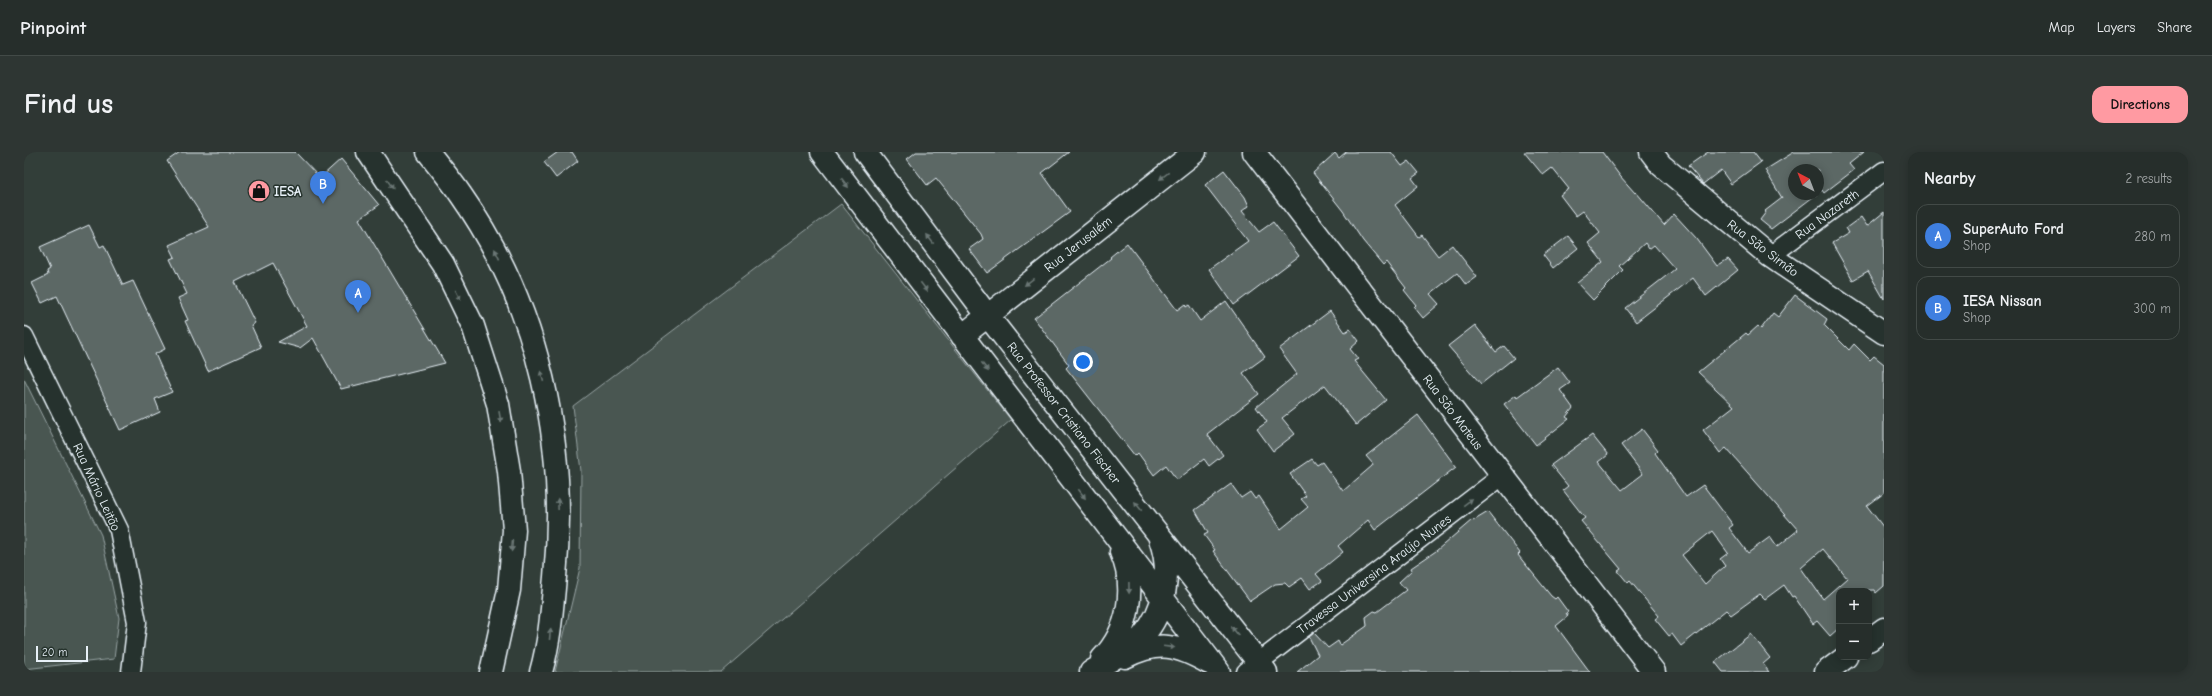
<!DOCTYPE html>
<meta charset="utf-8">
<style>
:root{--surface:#262e2b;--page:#2e3633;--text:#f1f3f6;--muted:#a4a8a9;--line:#424a47;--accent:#ff9aa2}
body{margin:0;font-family:"Comic Neue",sans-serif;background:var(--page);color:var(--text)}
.controls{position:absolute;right:12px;bottom:12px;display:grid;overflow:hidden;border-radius:8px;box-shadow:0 2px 10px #0003}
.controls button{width:36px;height:36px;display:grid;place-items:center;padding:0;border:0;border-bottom:1px solid var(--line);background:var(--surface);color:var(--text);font:20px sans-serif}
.compass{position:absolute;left:1764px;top:12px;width:36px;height:36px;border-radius:50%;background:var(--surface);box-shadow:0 2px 10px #0003;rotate:318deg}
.scale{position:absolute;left:12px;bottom:10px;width:52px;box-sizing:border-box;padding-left:4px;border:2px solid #e8f1f8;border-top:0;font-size:11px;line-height:14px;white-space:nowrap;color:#e8f1f8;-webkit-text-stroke:3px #26332d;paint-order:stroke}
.you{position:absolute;left:1059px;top:210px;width:14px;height:14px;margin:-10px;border:3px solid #fff;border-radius:50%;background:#1a73e8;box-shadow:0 0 0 6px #1a73e833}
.badge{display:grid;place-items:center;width:26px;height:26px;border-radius:50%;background:var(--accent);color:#fff;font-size:13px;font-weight:700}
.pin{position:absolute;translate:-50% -33px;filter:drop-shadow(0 1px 2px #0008)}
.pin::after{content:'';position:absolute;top:21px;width:14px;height:12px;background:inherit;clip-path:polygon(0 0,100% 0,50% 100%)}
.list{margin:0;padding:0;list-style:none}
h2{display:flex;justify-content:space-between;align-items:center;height:52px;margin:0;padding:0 16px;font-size:17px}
h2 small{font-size:13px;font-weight:400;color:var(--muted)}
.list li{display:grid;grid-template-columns:26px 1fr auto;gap:12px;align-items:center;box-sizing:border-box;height:64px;margin:0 8px 8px;padding:0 8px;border:1px solid var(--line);border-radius:12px}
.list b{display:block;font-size:15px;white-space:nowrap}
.list p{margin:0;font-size:13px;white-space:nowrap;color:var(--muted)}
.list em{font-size:13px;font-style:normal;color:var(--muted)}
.map{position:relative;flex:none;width:1860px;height:520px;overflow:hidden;border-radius:12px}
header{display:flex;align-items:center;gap:24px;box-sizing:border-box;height:56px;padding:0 20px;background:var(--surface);border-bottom:1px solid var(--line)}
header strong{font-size:19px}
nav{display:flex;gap:22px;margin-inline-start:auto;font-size:14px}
.intro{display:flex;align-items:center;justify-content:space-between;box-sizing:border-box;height:96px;padding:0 24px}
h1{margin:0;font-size:28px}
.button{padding:10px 18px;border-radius:12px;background:var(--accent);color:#111;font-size:14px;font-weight:700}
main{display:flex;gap:24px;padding:0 24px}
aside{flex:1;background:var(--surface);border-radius:12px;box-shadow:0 2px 10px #0003}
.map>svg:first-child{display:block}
.green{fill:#495651;stroke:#98a4a4}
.building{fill:#5c6865;stroke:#e8f1f8;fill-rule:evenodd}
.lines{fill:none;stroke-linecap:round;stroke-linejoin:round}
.street-casing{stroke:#e8f1f8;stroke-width:21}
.secondary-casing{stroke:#e8f1f8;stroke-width:25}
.primary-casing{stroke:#e8f1f8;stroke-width:25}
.street{stroke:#26332d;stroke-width:18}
.secondary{stroke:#26332d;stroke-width:22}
.primary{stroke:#26332d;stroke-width:22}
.oneway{fill:#6a7674}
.labels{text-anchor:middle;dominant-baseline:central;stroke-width:3;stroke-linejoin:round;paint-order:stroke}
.poi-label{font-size:13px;font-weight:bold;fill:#e8f1f8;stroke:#26332d;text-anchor:start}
.street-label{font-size:13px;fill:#e8f1f8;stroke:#26332d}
</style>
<header>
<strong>Pinpoint</strong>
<nav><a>Map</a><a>Layers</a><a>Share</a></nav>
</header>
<div class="intro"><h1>Find us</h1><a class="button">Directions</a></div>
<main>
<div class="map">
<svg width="1860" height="520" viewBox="0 0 1860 520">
<rect width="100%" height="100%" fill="#323e39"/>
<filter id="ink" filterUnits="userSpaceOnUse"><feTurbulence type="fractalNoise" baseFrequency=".025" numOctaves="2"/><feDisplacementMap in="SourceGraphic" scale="8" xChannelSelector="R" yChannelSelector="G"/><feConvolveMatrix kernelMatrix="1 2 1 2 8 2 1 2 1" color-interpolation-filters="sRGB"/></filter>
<g filter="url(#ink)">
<path class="green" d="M 817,52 L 987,268 L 697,520 L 531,520 L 556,416 L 557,319 L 549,254 Z
M 0,227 L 77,383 L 95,466 L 90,507 L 0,517 Z"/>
<path class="building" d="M 156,0 L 271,0 L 296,26 L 317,7 L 355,53 L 335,67 L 421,211 L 317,237 L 289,186 L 276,196 L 254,190 L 283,174 L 249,111 L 211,130 L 231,171 L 227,173 L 237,195 L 184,219 L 161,169 L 164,168 L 154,146 L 163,142 L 146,107 L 151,105 L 145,93 L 185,75 L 143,9 Z
M 534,0 L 548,0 L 554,9 L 532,26 L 520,10 Z
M 892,0 L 1045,0 L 1018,21 L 1046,60 L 963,121 L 945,97 L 959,87 L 957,82 L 912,26 L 903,33 L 883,7 Z
M 1322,0 L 1367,0 L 1378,14 L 1385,9 L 1395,21 L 1388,26 L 1394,34 L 1371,53 L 1395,85 L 1398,83 L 1414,104 L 1428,93 L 1453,125 L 1442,133 L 1433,121 L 1406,142 L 1415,152 L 1399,166 L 1390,155 L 1392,153 L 1380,138 L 1382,136 L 1362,110 L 1359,113 L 1339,89 L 1319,59 L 1289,21 L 1311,1 L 1315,6 Z
M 1500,0 L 1578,0 L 1596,24 L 1611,41 L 1612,40 L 1640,73 L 1650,62 L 1673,87 L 1693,114 L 1704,107 L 1714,118 L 1682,144 L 1669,126 L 1612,170 L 1601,156 L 1651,117 L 1630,93 L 1625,97 L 1621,91 L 1595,114 L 1599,118 L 1569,148 L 1553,131 L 1579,110 L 1564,91 L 1576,81 L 1559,59 L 1552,64 L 1536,43 L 1545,37 L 1528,16 L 1519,23 Z
M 1684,0 L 1729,0 L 1737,10 L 1707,32 L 1697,18 L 1679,32 L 1664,14 Z
M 1770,0 L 1840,0 L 1825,12 L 1830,18 L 1800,41 L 1798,38 L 1794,41 L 1794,18 L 1770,18 L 1770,42 L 1793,42 L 1747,77 L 1736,68 L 1742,60 L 1741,59 L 1758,46 L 1741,18 Z
M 1200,18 L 1221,45 L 1225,54 L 1218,59 L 1235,80 L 1249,70 L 1275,104 L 1210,153 L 1185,117 L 1224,89 L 1181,33 Z
M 1860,60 L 1860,147 L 1844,119 L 1829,128 L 1808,91 L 1825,81 L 1822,76 L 1837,65 L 1843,74 Z
M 65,73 L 76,95 L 80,93 L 99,133 L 109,129 L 141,197 L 131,202 L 148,240 L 131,247 L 136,260 L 96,278 L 33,144 L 18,151 L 8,131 L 24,123 L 23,119 L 26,117 L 16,95 Z
M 1544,84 L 1554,96 L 1529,116 L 1519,103 Z
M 1103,91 L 1153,158 L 1161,152 L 1162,155 L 1165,153 L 1176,169 L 1202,149 L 1241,205 L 1219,221 L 1235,242 L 1183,282 L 1199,303 L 1185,314 L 1180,307 L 1153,328 L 1142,313 L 1130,323 L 1114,301 L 1111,304 L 1042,216 L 1045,213 L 1010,166 L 1087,106 L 1086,105 Z
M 1771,143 L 1803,167 L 1800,173 L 1825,198 L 1830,192 L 1846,208 L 1850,204 L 1860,212 L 1860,341 L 1843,354 L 1860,376 L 1860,434 L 1852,441 L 1850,438 L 1815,439 L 1815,476 L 1806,484 L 1793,469 L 1789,472 L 1770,444 L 1768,445 L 1760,433 L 1741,447 L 1736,442 L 1707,463 L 1702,458 L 1657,494 L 1648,482 L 1645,484 L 1631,467 L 1635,464 L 1606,429 L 1604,431 L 1594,419 L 1597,417 L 1557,369 L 1561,366 L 1539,338 L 1544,334 L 1527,313 L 1568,283 L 1584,303 L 1575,310 L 1598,338 L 1619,322 L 1597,293 L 1618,277 L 1634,298 L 1631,301 L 1662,345 L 1679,333 L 1709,373 L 1705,376 L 1724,401 L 1746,385 L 1753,395 L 1774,378 L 1702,296 L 1696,301 L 1679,278 L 1710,254 L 1674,220 L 1722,181 L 1724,183 L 1734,174 L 1737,177 L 1749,161 L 1754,165 ZM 1688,379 L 1704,401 L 1696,407 L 1701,414 L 1681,432 L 1658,403 ZM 1799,397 L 1823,426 L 1799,447 L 1777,416 Z
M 1306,159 L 1321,180 L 1326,177 L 1335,189 L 1326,197 L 1334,207 L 1330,209 L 1362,248 L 1332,273 L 1301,233 L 1258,266 L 1271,282 L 1249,299 L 1233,277 L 1243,270 L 1232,255 L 1273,222 L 1255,197 Z
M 1451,173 L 1472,200 L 1480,194 L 1490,206 L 1457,232 L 1424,194 Z
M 1534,215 L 1546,231 L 1536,238 L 1549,256 L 1542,265 L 1545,267 L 1512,293 L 1480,252 L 1492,243 L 1493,245 Z
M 1394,263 L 1432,315 L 1351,378 L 1344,368 L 1314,394 L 1319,400 L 1292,422 L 1298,429 L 1286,437 L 1278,426 L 1265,435 L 1261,431 L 1251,432 L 1226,449 L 1189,399 L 1191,398 L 1180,383 L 1184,381 L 1171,358 L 1207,332 L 1217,346 L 1226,340 L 1231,347 L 1235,344 L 1257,377 L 1284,355 L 1277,347 L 1282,344 L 1266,322 L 1288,307 L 1293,313 L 1298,310 L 1319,339 L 1348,314 L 1349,312 L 1342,304 Z
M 1464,360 L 1496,401 L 1494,403 L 1527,444 L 1531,447 L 1533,445 L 1544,460 L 1542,461 L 1544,464 L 1532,474 L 1566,520 L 1273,520 L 1294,503 L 1285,485 L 1290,481 L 1304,496 L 1314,489 L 1316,493 L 1343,474 L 1342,465 L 1350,459 L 1353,460 L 1382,438 L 1375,430 L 1388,418 L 1387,416 L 1412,399 L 1448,368 L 1449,369 Z
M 1727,482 L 1746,506 L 1739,512 L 1745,520 L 1699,520 L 1691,510 Z"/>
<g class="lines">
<g class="street-casing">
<path id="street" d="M 1746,104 L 1860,19
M 0,184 L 95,378 L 113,470 L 107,520
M 1222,520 L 1478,324"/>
</g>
<g class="secondary-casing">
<path id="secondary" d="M 798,0 L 1195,520
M 841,0 L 963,163 L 1242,520
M 1230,0 L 1630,520
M 1627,0 L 1637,13 L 1746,104 L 1860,181
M 938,184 L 1171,0
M 1845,488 L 1860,477
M 1101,505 C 1135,488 1153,493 1185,511
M 1078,507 C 1105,479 1113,436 1097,400
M 1067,520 C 1084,510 1104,499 1118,485 C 1142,458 1148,420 1136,387
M 1802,520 L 1822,505"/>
</g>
<g class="primary-casing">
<path id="primary" d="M 344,0 L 419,112 L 449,174 L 474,252 L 485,319 L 490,378 L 485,438 L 467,520
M 404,0 C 415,14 427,28 437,43 C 515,154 544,292 531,425 C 528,457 526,488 517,520"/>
</g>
<use href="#street" class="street"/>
<use href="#secondary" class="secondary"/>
<use href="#primary" class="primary"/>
</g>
<defs><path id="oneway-solid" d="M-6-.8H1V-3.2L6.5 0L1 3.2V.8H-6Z"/></defs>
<g class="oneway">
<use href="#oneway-solid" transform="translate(1140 24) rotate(142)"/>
<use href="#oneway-solid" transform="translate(821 31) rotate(53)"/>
<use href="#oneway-solid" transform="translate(366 32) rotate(56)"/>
<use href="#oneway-solid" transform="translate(906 87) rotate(-127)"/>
<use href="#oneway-solid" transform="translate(473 102) rotate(-115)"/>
<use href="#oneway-solid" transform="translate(1005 130) rotate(142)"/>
<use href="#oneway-solid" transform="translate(900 135) rotate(53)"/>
<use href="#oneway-solid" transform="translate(434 143) rotate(64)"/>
<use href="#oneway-solid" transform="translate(961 215) rotate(53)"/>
<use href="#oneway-solid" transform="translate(518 224) rotate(-104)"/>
<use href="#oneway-solid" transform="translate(476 265) rotate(80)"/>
<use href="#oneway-solid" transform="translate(1058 342) rotate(53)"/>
<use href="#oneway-solid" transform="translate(1444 350) rotate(-37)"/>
<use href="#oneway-solid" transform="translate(534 352) rotate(-92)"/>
<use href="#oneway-solid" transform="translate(1114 354) rotate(-128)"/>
<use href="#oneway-solid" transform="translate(488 394) rotate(95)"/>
<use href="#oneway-solid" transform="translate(1105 436) rotate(89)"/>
<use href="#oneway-solid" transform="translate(1211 479) rotate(-128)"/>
<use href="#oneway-solid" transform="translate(526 482) rotate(-85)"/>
<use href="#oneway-solid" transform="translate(1145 495) rotate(7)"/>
</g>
</g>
<defs>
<g id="shop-disc" transform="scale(1.15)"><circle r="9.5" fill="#ff9aa2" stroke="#26332d"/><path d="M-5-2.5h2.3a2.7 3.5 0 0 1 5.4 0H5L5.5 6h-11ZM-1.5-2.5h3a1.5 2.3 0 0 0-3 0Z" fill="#111"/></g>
</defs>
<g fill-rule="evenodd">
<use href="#shop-disc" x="235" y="39"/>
</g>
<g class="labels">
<g class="poi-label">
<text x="250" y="39">IESA</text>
</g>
<g class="street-label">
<text transform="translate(1803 62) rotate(-36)">Rua Nazareth</text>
<text transform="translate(1054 92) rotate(-38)">Rua Jerusalém</text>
<text transform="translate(1739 96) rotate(37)">Rua São Simão</text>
<text transform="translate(1429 260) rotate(53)">Rua São Mateus</text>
<text transform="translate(1040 261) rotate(52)">Rua Professor Cristiano Fischer</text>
<text transform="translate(73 335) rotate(65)">Rua Mário Leitão</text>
<text transform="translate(1350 422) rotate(-37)">Travessa Universina Araújo Nunes</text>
</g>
</g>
</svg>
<div class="controls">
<button>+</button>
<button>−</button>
</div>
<svg class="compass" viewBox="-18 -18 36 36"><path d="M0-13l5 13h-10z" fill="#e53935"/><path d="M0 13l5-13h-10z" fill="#a4a8a9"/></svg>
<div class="scale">20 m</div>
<div class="you"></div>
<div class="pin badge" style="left:334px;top:161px;background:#3f7fe0">A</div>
<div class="pin badge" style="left:299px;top:52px;background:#3f7fe0">B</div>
</div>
<aside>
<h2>Nearby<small>2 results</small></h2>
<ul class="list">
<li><span class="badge" style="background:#3f7fe0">A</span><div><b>SuperAuto Ford</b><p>Shop</p></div><em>280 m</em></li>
<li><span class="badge" style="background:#3f7fe0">B</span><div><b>IESA Nissan</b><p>Shop</p></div><em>300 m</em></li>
</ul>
</aside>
</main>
